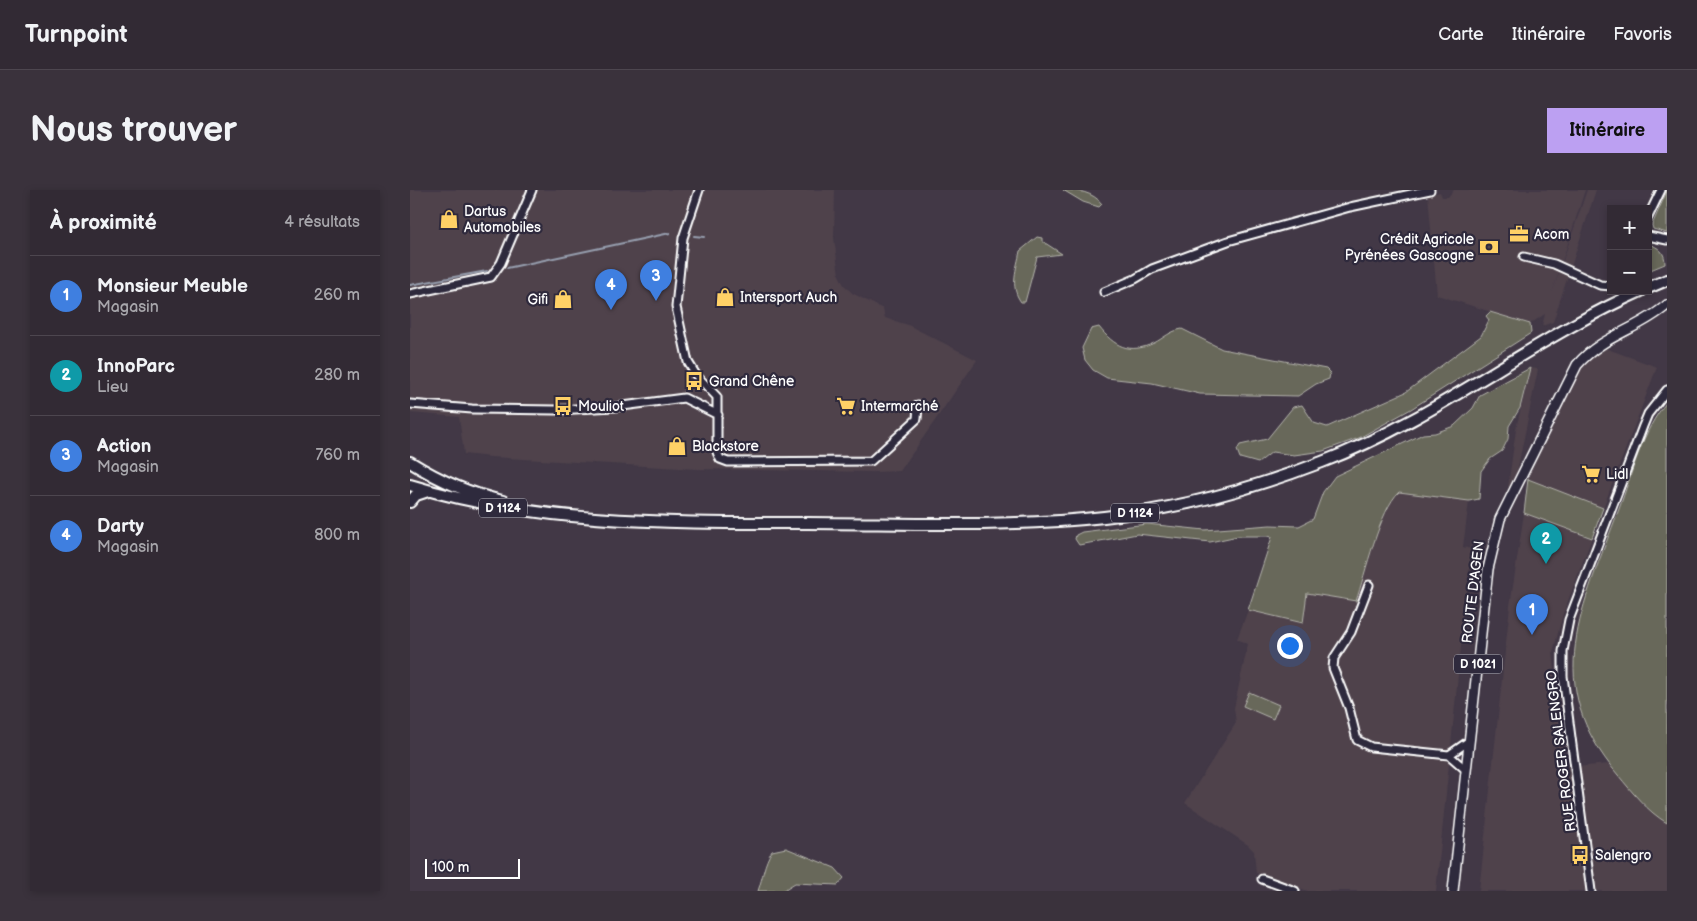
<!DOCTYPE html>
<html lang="fr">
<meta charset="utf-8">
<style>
:root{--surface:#322a34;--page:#3a323c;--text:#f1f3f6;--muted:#a8a7ac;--line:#4d464f;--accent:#bca0f2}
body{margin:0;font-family:"Balsamiq Sans",sans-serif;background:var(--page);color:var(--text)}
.controls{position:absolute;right:15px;top:15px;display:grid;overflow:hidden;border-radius:0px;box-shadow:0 2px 8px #0003}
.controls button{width:45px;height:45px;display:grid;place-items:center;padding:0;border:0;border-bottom:1px solid var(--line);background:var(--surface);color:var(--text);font:25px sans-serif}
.scale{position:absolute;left:15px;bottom:12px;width:95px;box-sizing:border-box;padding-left:5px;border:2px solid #fff;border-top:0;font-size:14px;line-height:18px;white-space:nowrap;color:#fff;-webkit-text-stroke:4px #2f2a3d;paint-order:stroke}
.you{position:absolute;left:879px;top:455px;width:18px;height:18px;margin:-12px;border:4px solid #fff;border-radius:50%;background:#1a73e8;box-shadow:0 0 0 8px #1a73e833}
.badge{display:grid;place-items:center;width:32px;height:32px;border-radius:50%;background:var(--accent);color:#fff;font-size:16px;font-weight:700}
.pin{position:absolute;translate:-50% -41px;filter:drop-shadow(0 1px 2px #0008)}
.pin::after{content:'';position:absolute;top:26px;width:18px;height:15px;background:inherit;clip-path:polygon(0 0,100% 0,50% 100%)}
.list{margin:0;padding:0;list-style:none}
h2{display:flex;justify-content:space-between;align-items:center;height:65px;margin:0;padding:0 20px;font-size:21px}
h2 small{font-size:16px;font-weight:400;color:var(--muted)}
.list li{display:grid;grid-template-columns:32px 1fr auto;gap:15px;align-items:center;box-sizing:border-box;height:80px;padding:0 20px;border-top:1px solid var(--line)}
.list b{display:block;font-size:19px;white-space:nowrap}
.list p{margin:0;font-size:16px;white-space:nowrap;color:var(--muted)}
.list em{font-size:16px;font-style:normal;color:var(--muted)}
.map{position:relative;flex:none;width:1257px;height:701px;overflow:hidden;border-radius:0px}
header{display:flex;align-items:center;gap:30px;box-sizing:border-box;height:70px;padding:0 25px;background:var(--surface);border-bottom:1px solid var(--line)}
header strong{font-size:24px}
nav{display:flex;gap:28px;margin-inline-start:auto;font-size:18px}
.intro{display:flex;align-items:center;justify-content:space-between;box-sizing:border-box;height:120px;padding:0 30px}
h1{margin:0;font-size:35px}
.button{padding:12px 22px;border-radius:0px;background:var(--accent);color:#111;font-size:18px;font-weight:700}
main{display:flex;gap:30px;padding:0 30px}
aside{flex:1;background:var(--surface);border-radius:0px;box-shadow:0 2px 8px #0003}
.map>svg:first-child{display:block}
.built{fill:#4f424c}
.green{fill:#68685a;stroke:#b4b4ac}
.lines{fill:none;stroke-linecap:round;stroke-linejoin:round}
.stream{stroke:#979faf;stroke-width:2}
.minor-casing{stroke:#fff;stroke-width:11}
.major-casing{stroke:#fff;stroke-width:12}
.highway-casing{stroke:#fff;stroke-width:14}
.minor{stroke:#2f2a3d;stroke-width:7}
.major{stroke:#2f2a3d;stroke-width:9}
.highway{stroke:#2f2a3d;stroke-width:10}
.labels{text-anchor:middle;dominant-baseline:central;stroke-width:4.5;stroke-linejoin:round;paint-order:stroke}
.shield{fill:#2f2a3d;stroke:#c1bfc5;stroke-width:1}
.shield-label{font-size:12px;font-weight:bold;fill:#fff}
.poi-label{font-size:14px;fill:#fff;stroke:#2f2a3d;text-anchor:start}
.street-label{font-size:14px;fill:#fff;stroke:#2f2a3d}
</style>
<header>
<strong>Turnpoint</strong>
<nav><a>Carte</a><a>Itinéraire</a><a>Favoris</a></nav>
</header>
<div class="intro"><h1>Nous trouver</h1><a class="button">Itinéraire</a></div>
<main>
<aside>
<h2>À proximité<small>4 résultats</small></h2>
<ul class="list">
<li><span class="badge" style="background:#3f7fe0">1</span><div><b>Monsieur Meuble</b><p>Magasin</p></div><em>260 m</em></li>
<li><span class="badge" style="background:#0f9aa8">2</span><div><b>InnoParc</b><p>Lieu</p></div><em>280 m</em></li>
<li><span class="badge" style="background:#3f7fe0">3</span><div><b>Action</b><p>Magasin</p></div><em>760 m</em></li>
<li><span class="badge" style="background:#3f7fe0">4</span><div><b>Darty</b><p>Magasin</p></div><em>800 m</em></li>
</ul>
</aside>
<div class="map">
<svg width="1257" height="701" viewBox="0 0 1257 701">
<rect width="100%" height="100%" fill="#423846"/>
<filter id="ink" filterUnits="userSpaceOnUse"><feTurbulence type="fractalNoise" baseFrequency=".02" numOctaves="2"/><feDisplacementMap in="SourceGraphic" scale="10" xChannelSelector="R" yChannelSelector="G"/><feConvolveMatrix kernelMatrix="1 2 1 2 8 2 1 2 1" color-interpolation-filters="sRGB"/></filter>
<g filter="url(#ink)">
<path class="built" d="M 0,0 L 425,0 L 424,48 L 429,85 L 434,95 L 442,103 L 473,119 L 475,128 L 498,135 L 567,170 L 490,281 L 463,282 L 287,279 L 81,267 L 54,264 L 49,227 L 0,223 Z
M 1044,0 L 1175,0 L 1142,103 L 1177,0 L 1186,0 L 1143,132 L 1132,136 L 1135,124 L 1120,134 L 1027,105 L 1018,5 L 1030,2 L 1032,7 L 1038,7 Z
M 1192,157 L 1247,177 L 1193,318 L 1118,289 L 1119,282 L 1164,189 L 1176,173 Z
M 1120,178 L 1128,179 L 1106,287 L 1101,297 L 1098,297 L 1106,239 Z
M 989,302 L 1059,311 L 1053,357 L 1061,359 L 1026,701 L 898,701 L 846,683 L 844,661 L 838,655 L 775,613 L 826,533 L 824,518 L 838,454 L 827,449 L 838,420 L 892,432 L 897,403 L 973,329 L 983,308 Z
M 1114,323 L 1182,348 L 1153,424 L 1143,462 L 1155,578 L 1198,574 L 1236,618 L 1257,633 L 1257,701 L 1069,701 L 1100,416 Z"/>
<path class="green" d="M 653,0 C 668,0 683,2 692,14 L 689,17 L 673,12 Z
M 1257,1 L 1257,43 L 1243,39 L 1242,35 Z
M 627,47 L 632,48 L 632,51 L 652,64 L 627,67 L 615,112 L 611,112 C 599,96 607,78 610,61 Z
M 1238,54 C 1249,57 1255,62 1255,74 L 1238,81 Z
M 1080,122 L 1120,134 L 1121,143 L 1001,219 L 949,248 L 913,261 L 884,265 L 862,262 L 848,273 L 830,268 L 827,260 L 830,255 L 857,249 L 883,217 L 892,215 L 904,233 L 917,237 L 996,202 L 1071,146 L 1079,130 L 1076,126 Z
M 689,137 C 704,156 719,165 744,153 C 754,148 760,141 772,139 L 812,159 L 916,179 L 920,183 L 919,189 L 906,194 L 888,206 L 790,204 L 742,193 L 697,188 L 683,180 L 675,170 L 672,158 L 681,139 Z
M 1120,178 L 1110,218 L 1099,236 L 1098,249 L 1092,261 L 1080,269 L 1071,281 L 1069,309 L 1059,311 L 989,302 C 970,319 955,385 946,411 L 897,403 L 893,433 L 838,420 L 862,347 L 858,346 L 828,346 L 800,352 L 727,344 L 669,355 L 665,349 L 666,345 L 672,342 L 737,334 L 795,340 L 860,335 L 889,336 L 903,329 L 913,302 L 925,286 L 1013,244 L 1025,243 L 1044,236 L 1063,218 L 1070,205 Z
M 1257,212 L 1257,633 C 1237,621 1223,603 1208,585 C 1130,493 1172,418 1209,319 C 1222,284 1232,240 1257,212 Z
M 1118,289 L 1193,318 L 1182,348 L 1114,323 Z
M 839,502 L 869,515 L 863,529 L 833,516 Z
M 376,658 L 425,678 L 434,688 L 428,695 L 385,693 L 372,701 L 348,701 C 353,687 354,673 362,661 Z"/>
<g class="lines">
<path class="stream" d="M 284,46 L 294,47
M 97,78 L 260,43
M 0,95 L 77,81"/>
<g class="minor-casing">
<path id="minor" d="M 289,0 L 273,48 L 266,117 L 278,172 L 286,185 L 307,207 L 307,262 L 310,269 L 318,272 L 461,271 L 507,229 L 508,215
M 1238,27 L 1251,0
M 1238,46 L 1257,50
M 1114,67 L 1144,74 L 1190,95 L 1201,96
M 694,102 L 725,89 L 742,79 L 818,51 L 940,17 L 1020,0
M 0,104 L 81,87 L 91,73 L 122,0
M 0,214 L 62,219 L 146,220 L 205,217 L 274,208 L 308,225
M 959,395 L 941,442 L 924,468 L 923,478 L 939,518 L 947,550 L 961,557 L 1039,565 L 1056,580
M 1039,565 L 1059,551
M 852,689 L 885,701
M 1181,701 L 1153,486 L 1153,461 L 1159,430 L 1233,236 L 1238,224 L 1257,200"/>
</g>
<g class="major-casing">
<path id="major" d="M 1043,701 L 1078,379 L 1090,329 L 1167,175 C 1193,145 1228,140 1257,115"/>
</g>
<g class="highway-casing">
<path id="highway" d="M 1238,98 L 1257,90
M 0,272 C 29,290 59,304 93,311
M 0,295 C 130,335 263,333 397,333 C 495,333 596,338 694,327 C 769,319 842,299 912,272 C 1026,229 1120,150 1231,101
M 0,312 L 6,305 L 18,301"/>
</g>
<use href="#minor" class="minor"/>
<use href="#major" class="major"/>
<use href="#highway" class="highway"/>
</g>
</g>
<defs>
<g id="shop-bare" transform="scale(1.5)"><path d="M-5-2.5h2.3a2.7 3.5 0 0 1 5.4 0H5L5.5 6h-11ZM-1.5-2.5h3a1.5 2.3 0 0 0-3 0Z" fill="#ffd166" stroke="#2f2a3d" stroke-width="2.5" paint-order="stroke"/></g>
<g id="office-bare" transform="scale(1.5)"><path d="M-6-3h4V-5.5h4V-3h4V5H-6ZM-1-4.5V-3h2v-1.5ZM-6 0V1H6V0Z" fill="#ffd166" stroke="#2f2a3d" stroke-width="2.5" paint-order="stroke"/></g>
<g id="bank-bare" transform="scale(1.5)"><path d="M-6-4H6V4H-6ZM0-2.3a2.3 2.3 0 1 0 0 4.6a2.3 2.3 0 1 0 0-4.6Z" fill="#ffd166" stroke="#2f2a3d" stroke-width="2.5" paint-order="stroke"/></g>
<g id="bus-bare" transform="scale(1.5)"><path d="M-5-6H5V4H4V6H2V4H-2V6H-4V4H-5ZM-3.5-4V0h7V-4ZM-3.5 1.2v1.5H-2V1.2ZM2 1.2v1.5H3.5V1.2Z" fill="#ffd166" stroke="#2f2a3d" stroke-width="2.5" paint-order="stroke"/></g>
<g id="supermarket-bare" transform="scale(1.5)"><path d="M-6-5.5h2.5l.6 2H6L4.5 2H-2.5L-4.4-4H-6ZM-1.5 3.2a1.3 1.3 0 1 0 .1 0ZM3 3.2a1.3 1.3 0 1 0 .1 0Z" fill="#ffd166" stroke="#2f2a3d" stroke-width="2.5" paint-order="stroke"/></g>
</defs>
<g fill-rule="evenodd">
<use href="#shop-bare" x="39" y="29"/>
<use href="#office-bare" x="1109" y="44"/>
<use href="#bank-bare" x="1079" y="57"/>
<use href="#shop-bare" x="315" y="107"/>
<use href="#shop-bare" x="153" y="109"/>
<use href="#bus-bare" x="284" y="191"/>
<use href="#bus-bare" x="153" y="216"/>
<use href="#supermarket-bare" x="436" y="216"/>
<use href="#shop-bare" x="267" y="256"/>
<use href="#supermarket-bare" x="1181" y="284"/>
<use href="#bus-bare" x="1170" y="665"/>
</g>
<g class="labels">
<g class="shield">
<rect x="69" y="308.5" width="48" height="19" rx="4"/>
<rect x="701" y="313.5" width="48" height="19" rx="4"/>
<rect x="1044" y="464.5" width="48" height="19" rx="4"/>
</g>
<g class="shield-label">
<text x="93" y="318">D 1124</text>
<text x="725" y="323">D 1124</text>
<text x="1068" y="474">D 1021</text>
</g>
<g class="poi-label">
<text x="54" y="21">Dartus<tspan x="54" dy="16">Automobiles</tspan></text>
<text x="1124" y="44">Acom</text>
<text x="1064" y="49" text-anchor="end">Crédit Agricole<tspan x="1064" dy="16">Pyrénées Gascogne</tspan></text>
<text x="330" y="107">Intersport Auch</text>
<text x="138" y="109" text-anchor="end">Gifi</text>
<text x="299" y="191">Grand Chêne</text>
<text x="168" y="216">Mouliot</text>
<text x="451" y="216">Intermarché</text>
<text x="282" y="256">Blackstore</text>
<text x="1196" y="284">Lidl</text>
<text x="1185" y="665">Salengro</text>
</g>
<g class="street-label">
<text transform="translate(1063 402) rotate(-83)">ROUTE D'AGEN</text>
<text transform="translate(1151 561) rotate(-97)">RUE ROGER SALENGRO</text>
</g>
</g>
</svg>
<div class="controls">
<button>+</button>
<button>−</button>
</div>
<div class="scale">100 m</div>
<div class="you"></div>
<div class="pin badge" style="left:1122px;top:445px;background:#3f7fe0">1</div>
<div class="pin badge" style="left:1136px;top:374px;background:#0f9aa8">2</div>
<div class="pin badge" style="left:246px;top:111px;background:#3f7fe0">3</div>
<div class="pin badge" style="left:201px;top:120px;background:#3f7fe0">4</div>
</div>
</main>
